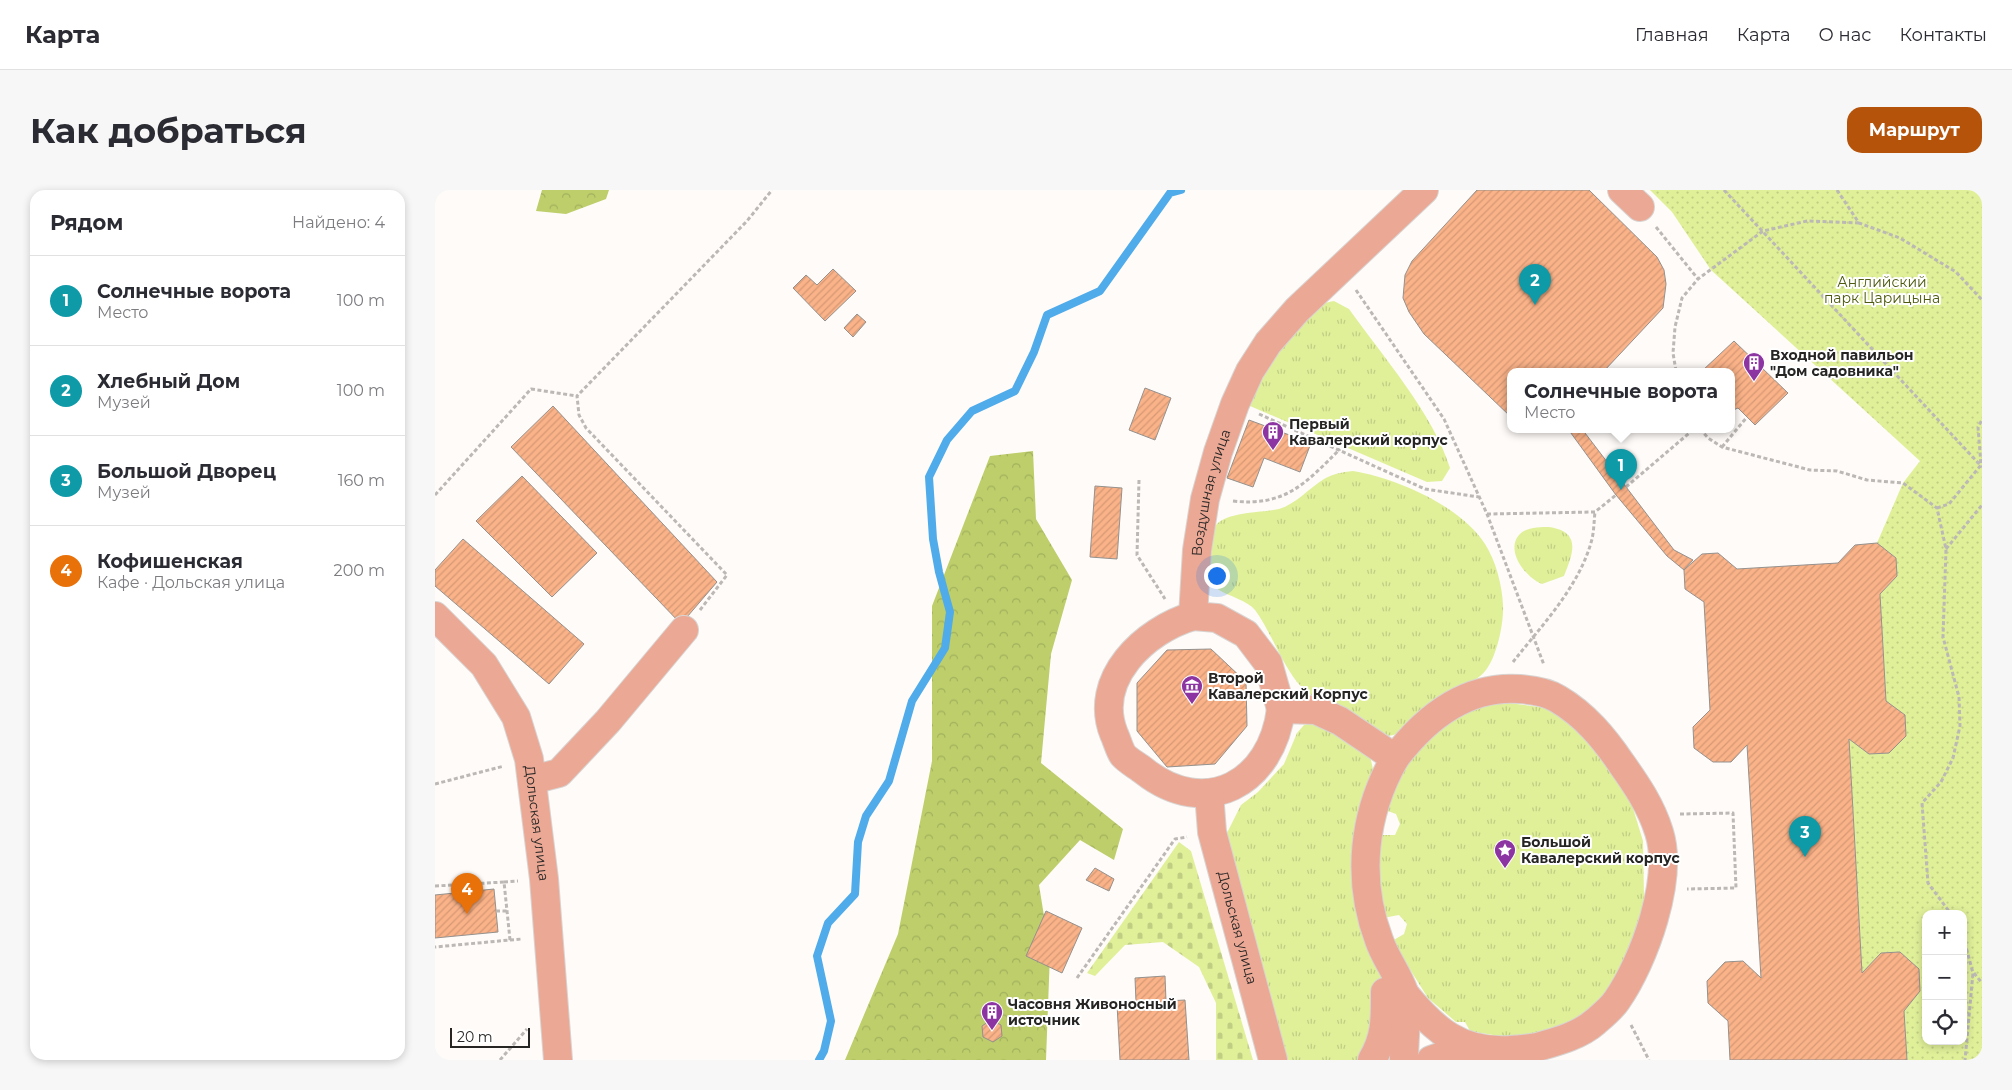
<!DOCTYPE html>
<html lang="ru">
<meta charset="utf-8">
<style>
:root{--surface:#fff;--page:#f7f7f7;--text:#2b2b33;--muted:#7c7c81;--line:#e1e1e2;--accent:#b45309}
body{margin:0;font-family:Montserrat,sans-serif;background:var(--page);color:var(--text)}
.controls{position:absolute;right:15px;bottom:15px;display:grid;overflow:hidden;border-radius:10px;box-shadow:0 2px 8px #0003}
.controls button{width:45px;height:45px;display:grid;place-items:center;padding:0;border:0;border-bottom:1px solid var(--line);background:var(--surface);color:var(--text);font:25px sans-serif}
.scale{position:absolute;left:15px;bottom:12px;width:80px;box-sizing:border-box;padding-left:5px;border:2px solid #262524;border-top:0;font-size:14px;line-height:18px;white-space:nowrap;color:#262524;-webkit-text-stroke:4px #fff;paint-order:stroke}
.you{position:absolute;left:781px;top:385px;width:18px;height:18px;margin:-12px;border:4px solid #fff;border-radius:50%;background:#1a73e8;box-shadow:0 0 0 8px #1a73e833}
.badge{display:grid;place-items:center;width:32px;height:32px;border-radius:50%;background:var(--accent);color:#fff;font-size:16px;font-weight:700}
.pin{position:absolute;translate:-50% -41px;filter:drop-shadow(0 1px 2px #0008)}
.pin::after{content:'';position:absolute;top:26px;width:18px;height:15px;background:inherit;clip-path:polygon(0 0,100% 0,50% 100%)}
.popup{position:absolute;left:1072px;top:178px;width:228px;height:65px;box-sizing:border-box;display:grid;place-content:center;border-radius:10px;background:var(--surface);filter:drop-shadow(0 1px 4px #0005);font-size:16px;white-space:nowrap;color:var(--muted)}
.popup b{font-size:19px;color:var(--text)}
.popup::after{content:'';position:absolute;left:50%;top:100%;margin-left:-10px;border:10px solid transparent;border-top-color:var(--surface)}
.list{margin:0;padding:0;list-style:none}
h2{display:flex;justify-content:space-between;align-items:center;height:65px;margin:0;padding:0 20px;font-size:21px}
h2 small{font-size:16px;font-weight:400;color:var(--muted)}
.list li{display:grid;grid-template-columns:32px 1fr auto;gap:15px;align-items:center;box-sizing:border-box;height:90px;padding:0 20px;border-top:1px solid var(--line)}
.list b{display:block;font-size:19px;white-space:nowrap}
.list p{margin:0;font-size:16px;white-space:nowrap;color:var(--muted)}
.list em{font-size:16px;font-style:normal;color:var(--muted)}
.icon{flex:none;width:28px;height:28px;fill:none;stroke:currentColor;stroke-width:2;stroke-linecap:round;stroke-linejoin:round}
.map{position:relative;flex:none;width:1547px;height:870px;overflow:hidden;border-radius:15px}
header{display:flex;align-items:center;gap:30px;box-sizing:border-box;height:70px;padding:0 25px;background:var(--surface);border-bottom:1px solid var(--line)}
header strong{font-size:24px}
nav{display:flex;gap:28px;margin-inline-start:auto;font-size:18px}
.intro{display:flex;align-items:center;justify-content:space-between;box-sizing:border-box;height:120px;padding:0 30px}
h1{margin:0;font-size:35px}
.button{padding:12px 22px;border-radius:15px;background:var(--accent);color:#fff;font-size:18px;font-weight:700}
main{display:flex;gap:30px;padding:0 30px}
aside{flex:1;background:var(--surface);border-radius:15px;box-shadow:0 2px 8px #0003}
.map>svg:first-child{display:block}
.grass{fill:url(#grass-tufts)}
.forest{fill:url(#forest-crowns)}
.cemetery{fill:url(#cemetery-stones)}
.park{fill:url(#park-dots);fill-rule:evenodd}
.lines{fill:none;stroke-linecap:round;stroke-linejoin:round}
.stream{stroke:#50abea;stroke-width:8}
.building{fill:url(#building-hatch);stroke:#94918e}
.minor-casing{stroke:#d8d4d2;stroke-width:30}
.path{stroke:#bbb8b5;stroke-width:3;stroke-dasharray:4 2.5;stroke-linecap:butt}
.minor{stroke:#eba895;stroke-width:28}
.labels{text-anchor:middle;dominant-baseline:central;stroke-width:4;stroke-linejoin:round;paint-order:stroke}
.park-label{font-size:14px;fill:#4f5a10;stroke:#fff}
.poi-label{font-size:14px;font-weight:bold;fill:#262524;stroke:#fff;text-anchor:start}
.street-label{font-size:14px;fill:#262524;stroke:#fff}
</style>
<header>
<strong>Карта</strong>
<nav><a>Главная</a><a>Карта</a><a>О нас</a><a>Контакты</a></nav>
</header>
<div class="intro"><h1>Как добраться</h1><a class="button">Маршрут</a></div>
<main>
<aside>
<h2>Рядом<small>Найдено: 4</small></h2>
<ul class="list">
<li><span class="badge" style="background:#0f9aa8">1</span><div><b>Солнечные ворота</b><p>Место</p></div><em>100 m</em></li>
<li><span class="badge" style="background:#0f9aa8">2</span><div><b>Хлебный Дом</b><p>Музей</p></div><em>100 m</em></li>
<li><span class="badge" style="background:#0f9aa8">3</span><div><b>Большой Дворец</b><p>Музей</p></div><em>160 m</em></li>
<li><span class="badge" style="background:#e8710a">4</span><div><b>Кофишенская</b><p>Кафе · Дольская улица</p></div><em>200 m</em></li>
</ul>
</aside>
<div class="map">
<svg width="1547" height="870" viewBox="0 0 1547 870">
<defs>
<pattern id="grass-tufts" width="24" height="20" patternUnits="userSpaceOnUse" patternTransform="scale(1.25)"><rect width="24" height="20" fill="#e0f099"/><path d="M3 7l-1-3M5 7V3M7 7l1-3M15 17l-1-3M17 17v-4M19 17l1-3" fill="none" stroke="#c0ce84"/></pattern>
<pattern id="forest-crowns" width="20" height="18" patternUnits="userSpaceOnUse" patternTransform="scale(1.25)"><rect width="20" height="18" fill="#bdce6b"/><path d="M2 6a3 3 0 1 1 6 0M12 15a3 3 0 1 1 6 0" fill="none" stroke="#a2b15d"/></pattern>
<pattern id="cemetery-stones" width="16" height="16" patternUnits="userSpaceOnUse" patternTransform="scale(1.25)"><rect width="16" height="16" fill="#e0f099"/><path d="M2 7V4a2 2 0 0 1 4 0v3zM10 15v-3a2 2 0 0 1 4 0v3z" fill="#c0ce84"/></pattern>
<pattern id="park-dots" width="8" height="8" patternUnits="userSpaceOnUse" patternTransform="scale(1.25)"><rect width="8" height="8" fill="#e0f099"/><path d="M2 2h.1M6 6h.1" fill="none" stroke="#c0ce84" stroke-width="1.8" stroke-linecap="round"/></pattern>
<pattern id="building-hatch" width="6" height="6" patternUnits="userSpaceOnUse" patternTransform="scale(1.25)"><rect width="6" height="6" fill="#fab288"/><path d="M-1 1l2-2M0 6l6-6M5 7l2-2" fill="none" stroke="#d69975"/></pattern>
</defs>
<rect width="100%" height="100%" fill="#fffbf8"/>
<path class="grass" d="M 899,111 L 914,119 C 948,167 998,223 1015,278 L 1007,291 L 992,292 L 815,216 C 814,198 868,124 884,115 C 888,113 894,112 899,111 Z
M 918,281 C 961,288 1026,316 1050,354 C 1061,371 1067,395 1068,415 C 1069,433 1062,466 1051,480 C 1037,498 1010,500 993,514 C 980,525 968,550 948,545 C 934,541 920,532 908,524 C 893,515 873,506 862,492 C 845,470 836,442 820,420 C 813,411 794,406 784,400 C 778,396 774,388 769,383 C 772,371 773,347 779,338 C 788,321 827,323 844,319 C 861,314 873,299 889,289 C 898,284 907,282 918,281 Z
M 1114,337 C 1147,342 1138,363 1129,386 L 1107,394 C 1091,388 1070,361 1084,345 C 1091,337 1105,337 1114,337 Z
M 1060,511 L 1112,518 L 1140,533 L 1193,602 L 1208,651 L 1209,708 L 1203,741 L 1189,773 L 1167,807 L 1145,829 L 1123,840 L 1075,848 L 1035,841 L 1030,832 L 1021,832 L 993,808 L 957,751 L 969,744 L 972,734 L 964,725 L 948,728 L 942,695 L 942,645 L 960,645 L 965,634 L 961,624 L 947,619 L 978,560 L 1018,521 Z
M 879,532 L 894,533 L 935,566 L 938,579 L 919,649 L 917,677 L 926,740 L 941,778 L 950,789 L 937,870 L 845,870 L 791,645 L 806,615 L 823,602 L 849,574 L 862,543 L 869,535 Z"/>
<path class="forest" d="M 107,0 L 174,0 L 171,9 L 131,24 L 101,21 Z
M 598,261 L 601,329 L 637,390 L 616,464 L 606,573 L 688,639 L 679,670 L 645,650 L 604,695 L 615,763 L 611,870 L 410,870 L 463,744 L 497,571 L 497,416 L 555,266 Z"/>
<path class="cemetery" d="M 744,652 L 756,661 L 818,870 L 781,870 L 781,813 L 764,777 L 728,752 L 690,755 L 660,786 L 652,783 Z"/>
<path class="park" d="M 1215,0 L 1547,0 L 1547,870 L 1472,870 L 1469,821 L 1485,801 L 1484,779 L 1465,762 L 1446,763 L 1427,783 L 1414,549 L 1434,564 L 1454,563 L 1471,546 L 1470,525 L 1451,511 L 1445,404 L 1462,386 L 1461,368 L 1442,353 L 1468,293 L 1485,271 L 1276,80 L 1237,22 ZM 1491,724 L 1528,724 L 1528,851 L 1491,851 Z"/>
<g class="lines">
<path class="stream" d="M 384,870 L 389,861 L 396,831 L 382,766 L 393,733 L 420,704 L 423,652 L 431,626 L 454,591 L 477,511 L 510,458 L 515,422 L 504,382 L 498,349 L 494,287 L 512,250 L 537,221 L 580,201 L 599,162 L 612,125 L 665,101 L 735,3 L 746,0"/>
</g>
<path class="building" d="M 1042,0 L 1154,0 L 1222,67 L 1229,80 L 1231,94 L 1228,118 L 1169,181 L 1076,181 L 1076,227 L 989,144 L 974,122 L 968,108 L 970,85 L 977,71 Z
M 398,79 L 421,101 L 390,131 L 358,98 L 371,85 L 382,95 Z
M 422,124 L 431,132 L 418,147 L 409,138 Z
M 1299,151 L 1353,203 L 1320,235 L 1303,218 L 1296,221 L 1296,181 L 1267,181 Z
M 710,198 L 736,208 L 720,250 L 694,240 Z
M 118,216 L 282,392 L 246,434 L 76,257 Z
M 814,230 L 876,253 L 865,282 L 829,268 L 818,297 L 792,288 Z
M 1133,239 L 1147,239 L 1239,360 L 1258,370 L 1249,380 L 1232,366 L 1181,305 Z
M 87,286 L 162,363 L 117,407 L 41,331 Z
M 660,296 L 687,298 L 682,369 L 655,367 Z
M 28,349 L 149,454 L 114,494 L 0,396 L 0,380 Z
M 1442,353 L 1461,368 L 1462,386 L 1445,404 L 1451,511 L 1470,525 L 1471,546 L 1454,563 L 1434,564 L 1414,549 L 1427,783 L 1446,763 L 1465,762 L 1484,779 L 1485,801 L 1469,821 L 1472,870 L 1295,870 L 1293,831 L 1273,813 L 1272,791 L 1290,772 L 1308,771 L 1326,788 L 1312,555 L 1296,572 L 1278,572 L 1259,558 L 1258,537 L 1275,520 L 1269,412 L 1250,399 L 1249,380 L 1267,364 L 1283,363 L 1302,379 L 1403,373 L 1420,355 Z
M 776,459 L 811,492 L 812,536 L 780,574 L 732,577 L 702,541 L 702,493 L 732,460 Z
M 660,678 L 679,689 L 674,701 L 651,690 Z
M 59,699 L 63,742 L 0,748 L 0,705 Z
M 611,721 L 647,738 L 627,783 L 591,766 Z
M 730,786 L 731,811 L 750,810 L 754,870 L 685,870 L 682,814 L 701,812 L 700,788 Z
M 556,830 L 566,835 L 567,846 L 558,852 L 548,847 L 547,836 Z"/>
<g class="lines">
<g class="minor-casing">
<g id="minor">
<path d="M 1187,0 L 1205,17"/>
<path id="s1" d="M 0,426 L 49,475 L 81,527 L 94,569 L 109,689 L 123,870"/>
<path d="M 758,426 C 710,440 657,489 679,544 C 682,550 684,559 688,565 C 693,571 703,576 709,581 C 771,630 837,593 846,519"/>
<path d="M 960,568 C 991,527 1032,495 1085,499 C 1098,500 1112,502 1123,509 C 1150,525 1169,548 1186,573 C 1201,594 1216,616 1224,642 C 1239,689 1209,771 1182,810 C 1177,818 1167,826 1160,832 C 1145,845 1124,851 1106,856 C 1096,859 1085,859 1075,860 C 1025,863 999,840 969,803"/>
<path d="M 97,590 L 124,583 L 173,531 L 249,440"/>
<path id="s2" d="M 774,603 L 777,642 L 838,870"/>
<path d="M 937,870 C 951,846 950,829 950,802"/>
<path id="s3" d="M 969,870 C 969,854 973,815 969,802 C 963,784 950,768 944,750 C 921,689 928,624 960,568 L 905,531 L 881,520 L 846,519 L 833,473 L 811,444 L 782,428 L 758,426 L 762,360 L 770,309 L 783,262 L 800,214 L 815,181 L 833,153 L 862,120 L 989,0"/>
<path d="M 996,870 L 1033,857"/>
</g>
</g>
<path class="path" d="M 1289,0 L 1547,277
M 1402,0 L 1424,33 L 1465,48 L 1521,82 L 1547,110
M 1221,37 L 1263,89
M 921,100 L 1009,229 L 1052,324 L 1109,475
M 1241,181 L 1238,163 L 1240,137 L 1247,108 L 1263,89 L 1328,41 L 1372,31 L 1424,33
M 824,224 L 990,299 L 1044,307
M 1265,239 L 1273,248 L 1287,257 L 1375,280 L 1402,281 L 1432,290 L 1468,293 L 1502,318 L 1511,359 L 1508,447 L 1524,507 L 1525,536 L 1518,568 L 1506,592 L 1487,613 L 1493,693 L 1516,724
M 1287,257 L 1312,227
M 704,290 L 702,365 L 730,409
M 1191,297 L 1259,239
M 0,305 L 96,199 L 142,206
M 798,311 C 850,317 871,293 905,259
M 1502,318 L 1514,314 L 1546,275 L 1543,237 L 1547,230
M 1052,324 L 1160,322 L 1181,305
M 1511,359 L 1547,315
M 265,420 L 292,385 L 151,238 L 144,225 L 142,206 L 312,31 L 337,0
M 1078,472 C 1107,435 1145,396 1157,349 C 1159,340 1159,331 1160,322
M 0,594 L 69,576
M 1245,624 L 1298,623 L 1301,698 L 1252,699
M 69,692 L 83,691
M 0,696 L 69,692 L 75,750 L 0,757
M 61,721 L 72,721
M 1528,746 L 1538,783 L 1530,870
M 75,750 L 87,749
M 1539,783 L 1547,793
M 642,788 L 740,649 L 752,647
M 1196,835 L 1214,870
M 65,870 L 92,839"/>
<use href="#minor" class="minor"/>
</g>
<defs>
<g id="building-pin" transform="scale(1.125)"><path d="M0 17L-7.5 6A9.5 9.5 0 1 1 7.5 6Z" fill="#8c34a1" stroke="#fff"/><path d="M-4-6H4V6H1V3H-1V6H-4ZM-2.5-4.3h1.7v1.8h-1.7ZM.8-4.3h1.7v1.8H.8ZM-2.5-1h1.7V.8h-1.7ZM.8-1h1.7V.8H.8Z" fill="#fff"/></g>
<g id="museum-pin" transform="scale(1.125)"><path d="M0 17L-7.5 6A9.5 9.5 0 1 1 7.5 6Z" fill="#8c34a1" stroke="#fff"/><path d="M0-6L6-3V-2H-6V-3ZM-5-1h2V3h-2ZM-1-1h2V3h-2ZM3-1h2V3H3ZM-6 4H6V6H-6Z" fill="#fff"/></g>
<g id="sight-pin" transform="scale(1.125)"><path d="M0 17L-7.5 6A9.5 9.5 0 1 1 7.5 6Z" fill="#8c34a1" stroke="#fff"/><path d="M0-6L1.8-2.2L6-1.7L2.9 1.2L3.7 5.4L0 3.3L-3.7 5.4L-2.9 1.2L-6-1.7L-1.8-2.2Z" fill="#fff"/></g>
</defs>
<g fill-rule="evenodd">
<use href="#building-pin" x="1319" y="173"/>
<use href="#building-pin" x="838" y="242"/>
<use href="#museum-pin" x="757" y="496"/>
<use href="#sight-pin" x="1070" y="660"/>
<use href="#building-pin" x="557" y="822"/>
</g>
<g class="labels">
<g class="park-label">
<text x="1447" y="92">Английский<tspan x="1447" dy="16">парк Царицына</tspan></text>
</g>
<g class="poi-label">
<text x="1335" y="165">Входной павильон<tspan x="1335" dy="16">"Дом садовника"</tspan></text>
<text x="854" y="234">Первый<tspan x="854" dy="16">Кавалерский корпус</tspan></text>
<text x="773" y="488">Второй<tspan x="773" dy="16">Кавалерский Корпус</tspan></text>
<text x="1086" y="652">Большой<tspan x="1086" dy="16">Кавалерский корпус</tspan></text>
<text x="573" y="814">Часовня Живоносный<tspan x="573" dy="16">источник</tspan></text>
</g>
<g class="street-label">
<text stroke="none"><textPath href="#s3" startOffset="709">Воздушная улица</textPath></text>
<text stroke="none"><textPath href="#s1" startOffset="239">Дольская улица</textPath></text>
<text stroke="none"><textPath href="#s2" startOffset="138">Дольская улица</textPath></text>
</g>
</g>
</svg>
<div class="controls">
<button>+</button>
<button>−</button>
<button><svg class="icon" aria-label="locate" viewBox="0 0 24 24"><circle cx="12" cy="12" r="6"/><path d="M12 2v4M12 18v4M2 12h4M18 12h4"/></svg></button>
</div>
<div class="scale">20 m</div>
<div class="you"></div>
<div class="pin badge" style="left:1186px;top:300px;background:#0f9aa8">1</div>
<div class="popup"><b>Солнечные ворота</b>Место</div>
<div class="pin badge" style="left:1100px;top:115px;background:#0f9aa8">2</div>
<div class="pin badge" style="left:1370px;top:667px;background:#0f9aa8">3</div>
<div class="pin badge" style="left:32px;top:724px;background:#e8710a">4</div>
</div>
</main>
